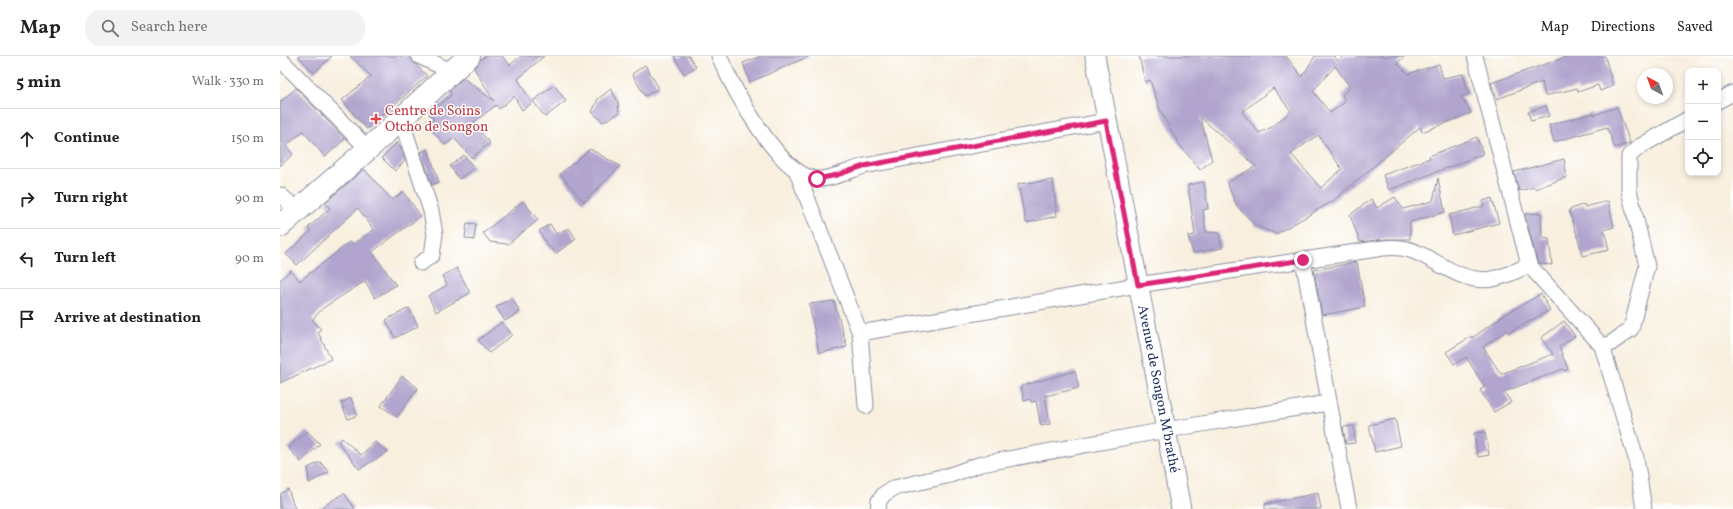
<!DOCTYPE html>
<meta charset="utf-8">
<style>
:root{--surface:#fff;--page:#f2f2f2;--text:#202124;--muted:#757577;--line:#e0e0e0}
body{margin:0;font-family:Vollkorn,serif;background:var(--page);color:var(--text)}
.controls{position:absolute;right:12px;top:12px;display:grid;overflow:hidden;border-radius:8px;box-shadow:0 2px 6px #0003}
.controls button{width:36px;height:36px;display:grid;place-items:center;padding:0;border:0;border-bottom:1px solid var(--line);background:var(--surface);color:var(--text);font:20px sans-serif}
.compass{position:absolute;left:1357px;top:12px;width:36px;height:36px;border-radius:50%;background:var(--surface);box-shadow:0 2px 6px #0003;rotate:319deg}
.stop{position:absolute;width:12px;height:12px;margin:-9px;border:3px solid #db2777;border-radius:50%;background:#fff}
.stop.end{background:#db2777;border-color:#fff;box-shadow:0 1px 4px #0008}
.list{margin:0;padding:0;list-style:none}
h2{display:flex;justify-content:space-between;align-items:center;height:52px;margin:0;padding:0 16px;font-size:17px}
h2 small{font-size:13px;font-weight:400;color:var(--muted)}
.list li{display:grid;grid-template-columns:26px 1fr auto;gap:12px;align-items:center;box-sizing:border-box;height:60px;padding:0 16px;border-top:1px solid var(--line)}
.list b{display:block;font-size:15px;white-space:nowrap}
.list em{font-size:13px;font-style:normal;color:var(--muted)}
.icon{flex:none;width:22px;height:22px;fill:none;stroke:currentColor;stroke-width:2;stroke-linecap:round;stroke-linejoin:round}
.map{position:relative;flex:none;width:1453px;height:453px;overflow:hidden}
header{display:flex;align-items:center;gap:24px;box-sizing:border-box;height:56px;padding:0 20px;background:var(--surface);border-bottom:1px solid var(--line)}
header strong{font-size:19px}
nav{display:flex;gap:22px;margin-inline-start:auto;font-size:14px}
.search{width:280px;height:36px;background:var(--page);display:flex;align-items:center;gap:10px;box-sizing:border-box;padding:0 14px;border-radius:16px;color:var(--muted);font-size:15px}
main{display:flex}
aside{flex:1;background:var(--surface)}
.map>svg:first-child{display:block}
.building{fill:#b1a4ce;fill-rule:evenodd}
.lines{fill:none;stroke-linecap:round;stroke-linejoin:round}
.minor-casing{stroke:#8a8f9e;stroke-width:17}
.tertiary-casing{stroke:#8a8f9e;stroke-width:21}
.primary-casing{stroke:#8a8f9e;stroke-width:24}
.minor{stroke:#fff;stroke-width:15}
.tertiary{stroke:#fff;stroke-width:19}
.primary{stroke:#fff;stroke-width:22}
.route{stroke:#db2777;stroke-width:5}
.health-dot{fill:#e0444e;stroke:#fff;stroke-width:1.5}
.labels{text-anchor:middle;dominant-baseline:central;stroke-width:3;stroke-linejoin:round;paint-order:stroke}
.health-label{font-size:14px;fill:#be3a42;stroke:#fff;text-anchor:start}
.street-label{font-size:14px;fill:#1b2f5e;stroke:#fff}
</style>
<header>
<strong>Map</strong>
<div class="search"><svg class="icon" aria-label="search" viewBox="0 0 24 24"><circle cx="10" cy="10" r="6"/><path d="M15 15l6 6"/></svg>Search here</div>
<nav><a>Map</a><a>Directions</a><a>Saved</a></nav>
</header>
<main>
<aside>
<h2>5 min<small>Walk · 330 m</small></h2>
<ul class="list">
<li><svg class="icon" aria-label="ahead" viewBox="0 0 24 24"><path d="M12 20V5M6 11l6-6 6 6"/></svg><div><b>Continue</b></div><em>150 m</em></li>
<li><svg class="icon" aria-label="right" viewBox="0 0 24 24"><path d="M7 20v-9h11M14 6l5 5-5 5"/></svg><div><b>Turn right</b></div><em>90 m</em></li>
<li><svg class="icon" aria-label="left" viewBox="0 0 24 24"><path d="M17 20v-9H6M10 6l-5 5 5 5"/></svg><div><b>Turn left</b></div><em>90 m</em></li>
<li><svg class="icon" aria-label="arrive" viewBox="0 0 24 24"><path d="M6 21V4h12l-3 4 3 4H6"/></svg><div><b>Arrive at destination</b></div></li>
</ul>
</aside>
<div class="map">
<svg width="1453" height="453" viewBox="0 0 1453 453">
<rect width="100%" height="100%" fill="#fff"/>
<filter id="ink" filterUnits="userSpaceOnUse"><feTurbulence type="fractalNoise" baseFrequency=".025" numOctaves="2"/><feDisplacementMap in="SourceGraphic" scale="8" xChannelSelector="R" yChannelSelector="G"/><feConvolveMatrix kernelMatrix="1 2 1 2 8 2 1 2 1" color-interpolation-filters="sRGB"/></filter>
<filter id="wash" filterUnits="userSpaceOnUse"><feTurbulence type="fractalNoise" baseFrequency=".012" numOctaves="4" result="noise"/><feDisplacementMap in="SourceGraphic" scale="16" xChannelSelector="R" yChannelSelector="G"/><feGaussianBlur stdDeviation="0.9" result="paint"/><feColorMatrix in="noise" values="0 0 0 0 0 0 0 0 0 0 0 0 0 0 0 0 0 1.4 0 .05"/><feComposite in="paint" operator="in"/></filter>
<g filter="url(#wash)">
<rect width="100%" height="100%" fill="#f8efde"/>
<g id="blocks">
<path class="building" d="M 18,0 L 52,0 L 34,17 Z
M 70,0 L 128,0 L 147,20 L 87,73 L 62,44 L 91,20 Z
M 206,0 L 222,0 L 230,9 L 241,0 L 264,0 L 238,23 L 252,47 L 242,54 L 234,40 L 219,53 L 216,49 L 193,67 L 210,87 L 192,102 L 174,82 L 165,89 L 147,68 L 154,63 L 149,58 L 171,39 L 170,34 L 183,22 L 214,45 L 194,12 L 201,3 Z
M 394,0 L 409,0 L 416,11 L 404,18 Z
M 481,0 L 530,0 L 470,26 L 463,7 Z
M 859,0 L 1006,0 L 1022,21 L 1035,0 L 1054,0 L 1058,5 L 1063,0 L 1125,0 L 1117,7 L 1128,18 L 1159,8 L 1163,22 L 1183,18 L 1189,38 L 1181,41 L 1191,57 L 1142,76 L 1140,71 L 1053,145 L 996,178 L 976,170 L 957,150 L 947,127 L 976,110 L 920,61 L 932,104 L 920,114 L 898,87 L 880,54 L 870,24 L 865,26 ZM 1055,10 L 1070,31 L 1062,39 L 1065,46 L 1050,57 L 1033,35 ZM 993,32 L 1011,55 L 992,71 L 979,77 L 962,56 ZM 1038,79 L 1062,113 L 1041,132 L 1011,98 Z
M 1289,0 L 1325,0 L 1333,30 L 1320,35 L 1318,29 L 1298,36 L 1297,32 L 1265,40 L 1262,26 L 1217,43 L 1211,27 Z
M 365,9 L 379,32 L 365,40 L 352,18 Z
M 274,29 L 286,45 L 265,61 L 253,45 Z
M 16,32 L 65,83 L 45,101 L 23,75 L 6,90 L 13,98 L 0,110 L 0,46 Z
M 331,33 L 338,46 L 339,57 L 323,66 L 312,56 L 318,43 Z
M 1266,50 L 1269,60 L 1251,65 L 1248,56 Z
M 1337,51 L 1350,87 L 1335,92 L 1327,71 L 1274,86 L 1269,69 L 1313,57 L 1314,59 Z
M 1197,81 L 1203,98 L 1109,134 L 1103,119 L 1150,102 L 1149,100 Z
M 116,87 L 121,92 L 125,105 L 115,115 L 102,102 Z
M 148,93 L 159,126 L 152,129 L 141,96 Z
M 310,93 L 340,110 L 304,146 L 280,118 Z
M 184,99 L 194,112 L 179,123 L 170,110 Z
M 1284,103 L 1287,121 L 1255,133 L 1254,131 L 1239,135 L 1234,116 Z
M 84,113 L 112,144 L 123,136 L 141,160 L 92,196 L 116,229 L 95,242 L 85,225 L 43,252 L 32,264 L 41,273 L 38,276 L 51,303 L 0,327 L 0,224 L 11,214 L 20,225 L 70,186 L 73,188 L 94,174 L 78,152 L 17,209 L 6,198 L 31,175 L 28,172 L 50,152 L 45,147 Z
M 1158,122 L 1165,156 L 1130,166 L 1130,183 L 1106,183 L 1080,186 L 1070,159 L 1091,143 L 1097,152 L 1115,141 L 1123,153 L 1153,145 Z
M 773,124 L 777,160 L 746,167 L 738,128 Z
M 924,126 L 928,153 L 923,154 L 926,176 L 939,177 L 942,192 L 913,197 L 908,180 L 915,179 L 908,129 Z
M 1212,142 L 1219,167 L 1173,179 L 1169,159 L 1204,150 L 1203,145 Z
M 243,145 L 258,164 L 228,188 L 210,186 L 203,177 Z
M 1328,145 L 1334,171 L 1324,174 L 1329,194 L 1302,200 L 1300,189 L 1289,154 L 1304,148 L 1305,151 Z
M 1261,157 L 1262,182 L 1269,183 L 1272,209 L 1261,208 L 1257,205 L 1245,158 Z
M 187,167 L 196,168 L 194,184 L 185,182 Z
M 270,168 L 276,178 L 289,172 L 296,183 L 276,197 L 267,189 L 259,175 Z
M 1077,206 L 1085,251 L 1042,259 L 1034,214 Z
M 177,212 L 190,237 L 156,256 L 148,240 L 167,229 L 162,220 Z
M 1261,238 L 1270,254 L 1228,277 L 1227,274 L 1203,291 L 1221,318 L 1273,298 L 1261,282 L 1284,265 L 1295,280 L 1279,291 L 1288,313 L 1285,315 L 1283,313 L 1224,336 L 1231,346 L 1214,356 L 1200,334 L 1205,331 L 1186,301 L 1174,308 L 1166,296 L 1192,280 L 1192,282 L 1220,262 L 1220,261 Z
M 232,242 L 240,256 L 225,265 L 216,251 Z
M 554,245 L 567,291 L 539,297 L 529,248 Z
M 129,252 L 138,270 L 115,282 L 106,264 Z
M 222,266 L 232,279 L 209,297 L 198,284 Z
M 795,315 L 799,332 L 765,340 L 770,368 L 761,370 L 756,345 L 751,346 L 750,343 L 744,345 L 741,330 Z
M 122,320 L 138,332 L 117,361 L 101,350 Z
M 71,342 L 77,359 L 68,363 L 61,347 Z
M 1115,363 L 1121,390 L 1095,396 L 1089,369 Z
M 1074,370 L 1075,387 L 1066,388 L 1063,371 Z
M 27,375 L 40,388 L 21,406 L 8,392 Z
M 1205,376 L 1209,399 L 1198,401 L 1194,377 Z
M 62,382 L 81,399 L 95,386 L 108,396 L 79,413 L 58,386 Z
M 40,406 L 49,416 L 29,427 L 28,412 Z
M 8,433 L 15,453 L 0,453 L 0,438 Z
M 64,437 L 75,453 L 39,453 Z
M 1038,437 L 1041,453 L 985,453 L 985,448 Z"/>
</g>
</g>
<g filter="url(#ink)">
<use href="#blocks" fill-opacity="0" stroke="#8a8f9e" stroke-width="1"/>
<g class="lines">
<g class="minor-casing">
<path id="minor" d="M 139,0 L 173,16
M 439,0 C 453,32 499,120 537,123 C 550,124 571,114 584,110 L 826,65
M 1195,0 L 1249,209 L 1322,290 L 1356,402 L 1364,453
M 0,3 L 88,93
M 1438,45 L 1453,37
M 121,63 L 151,155 L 155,178 L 152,199 L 141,207
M 517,116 L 580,277 L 586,350
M 0,139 L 18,154
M 1023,204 L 1069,453
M 580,277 L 858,229 L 1103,192 C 1113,191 1123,191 1133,195 C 1159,205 1182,228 1212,223 C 1225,221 1238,214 1249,209
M 1322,290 L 1330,288 L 1351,273 L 1367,210 L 1349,134 L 1349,100 L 1359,91 L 1408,63
M 598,453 L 599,445 L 604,438 L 614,432 L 670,419 L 701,408 L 886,374 L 1048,347"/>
</g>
<g class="tertiary-casing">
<path id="tertiary" d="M 815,0 L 901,453"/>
</g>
<g class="primary-casing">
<path id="primary" d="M 0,170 L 88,93 L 189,0"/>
</g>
<use href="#minor" class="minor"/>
<use href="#tertiary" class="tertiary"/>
<use href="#primary" class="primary"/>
</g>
</g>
<g class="lines" filter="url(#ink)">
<path class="route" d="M 537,123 L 557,119 L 584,110 L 826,65 L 858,229 L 1023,204"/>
</g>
<path class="health-dot" d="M94 57h4v4h4v4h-4v4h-4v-4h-4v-4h4z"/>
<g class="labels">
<g class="health-label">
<text x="105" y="55">Centre de Soins<tspan x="105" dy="16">Otcho de Songon</tspan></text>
</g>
<g class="street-label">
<text transform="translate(878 333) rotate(79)">Avenue de Songon M'brathé</text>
</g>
</g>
</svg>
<div class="controls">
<button>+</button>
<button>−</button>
<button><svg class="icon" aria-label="locate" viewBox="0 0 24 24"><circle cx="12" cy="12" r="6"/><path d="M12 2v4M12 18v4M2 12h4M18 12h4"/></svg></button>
</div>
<svg class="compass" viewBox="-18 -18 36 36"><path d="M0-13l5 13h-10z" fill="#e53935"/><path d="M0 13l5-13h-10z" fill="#757577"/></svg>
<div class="stop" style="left:537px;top:123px"></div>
<div class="stop end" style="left:1023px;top:204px"></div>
</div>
</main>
